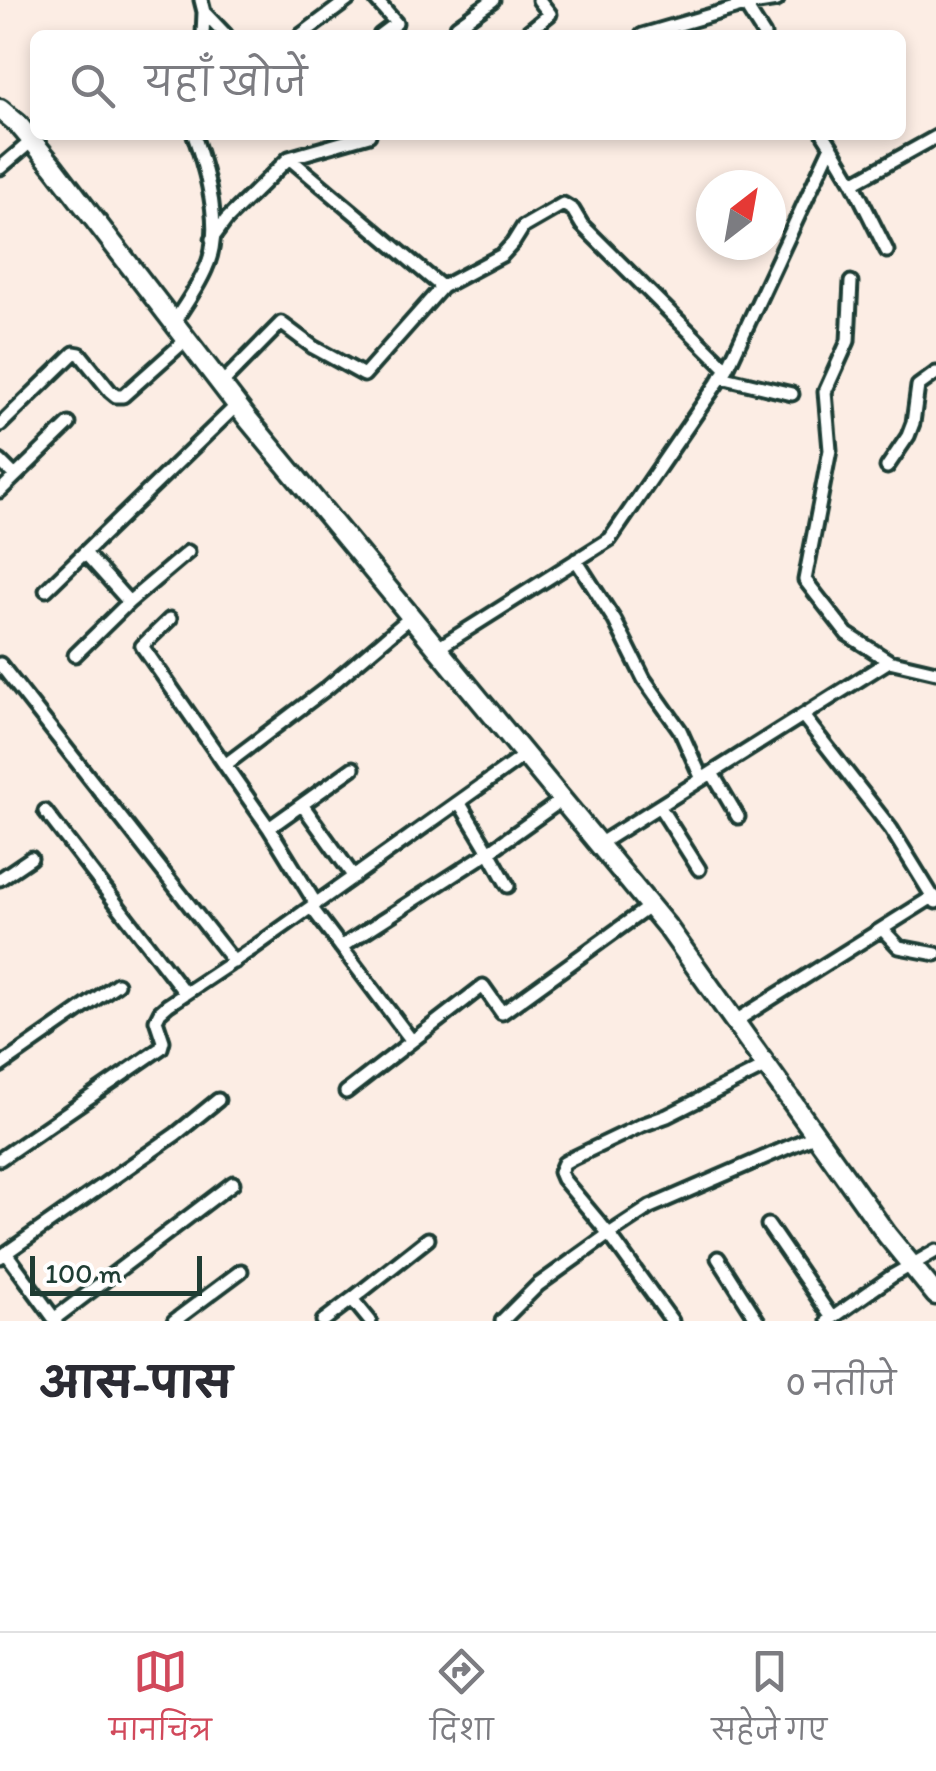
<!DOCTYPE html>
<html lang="hi">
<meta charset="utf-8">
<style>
:root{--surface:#fff;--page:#f7f7f7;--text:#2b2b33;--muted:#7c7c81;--line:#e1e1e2;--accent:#d1495b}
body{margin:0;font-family:Itim,"Playpen Sans Deva",sans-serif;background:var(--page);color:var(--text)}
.compass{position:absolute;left:696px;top:170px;width:90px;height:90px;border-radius:50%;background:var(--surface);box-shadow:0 5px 15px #0003;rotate:31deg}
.scale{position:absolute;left:30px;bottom:25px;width:172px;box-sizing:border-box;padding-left:10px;border:5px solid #1f3d34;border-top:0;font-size:28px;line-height:35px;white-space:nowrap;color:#1f3d34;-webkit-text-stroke:8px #fff;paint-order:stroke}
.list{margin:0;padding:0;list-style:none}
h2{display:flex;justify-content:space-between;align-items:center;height:130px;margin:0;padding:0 40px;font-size:42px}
h2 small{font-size:32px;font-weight:400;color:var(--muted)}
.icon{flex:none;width:55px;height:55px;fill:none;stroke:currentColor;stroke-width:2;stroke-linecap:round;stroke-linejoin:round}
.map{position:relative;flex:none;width:936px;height:1321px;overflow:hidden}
.search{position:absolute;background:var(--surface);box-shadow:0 5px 15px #0003;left:30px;right:30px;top:30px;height:110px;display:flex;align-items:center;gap:25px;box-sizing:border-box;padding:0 35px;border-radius:15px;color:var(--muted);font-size:38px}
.sheet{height:310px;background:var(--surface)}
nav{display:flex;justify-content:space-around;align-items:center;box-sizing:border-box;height:140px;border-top:2px solid var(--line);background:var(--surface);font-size:28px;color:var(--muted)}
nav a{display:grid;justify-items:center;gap:5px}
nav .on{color:var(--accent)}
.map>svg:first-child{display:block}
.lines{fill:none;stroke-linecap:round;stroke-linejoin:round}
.street-casing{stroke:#1f3d34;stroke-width:19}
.secondary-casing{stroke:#1f3d34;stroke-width:25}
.street{stroke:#fff;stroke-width:11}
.secondary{stroke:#fff;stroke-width:18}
</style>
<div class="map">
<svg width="936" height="1321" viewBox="0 0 936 1321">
<rect width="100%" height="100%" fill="#fcede4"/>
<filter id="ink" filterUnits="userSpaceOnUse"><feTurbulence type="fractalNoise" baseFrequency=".01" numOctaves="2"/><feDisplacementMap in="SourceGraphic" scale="20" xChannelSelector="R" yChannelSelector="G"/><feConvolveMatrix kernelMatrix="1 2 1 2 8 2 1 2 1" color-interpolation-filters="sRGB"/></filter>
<g filter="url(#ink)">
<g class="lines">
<g class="street-casing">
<path id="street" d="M 201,0 L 204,12 L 203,35
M 376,0 L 396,23 L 380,35
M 204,12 L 226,35
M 301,35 L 348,0
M 463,35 L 457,26 L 493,0
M 524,35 L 550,14 L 539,0
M 642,35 L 745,5 L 744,0
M 764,35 L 745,5 L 777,0
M 831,146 L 853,183 L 887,251
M 289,158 L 442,287 L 502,255 L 513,243 L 523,227 L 563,204 L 573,210 L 582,225 L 727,369
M 0,168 L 35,138
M 853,183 L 936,137
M 212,239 L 226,220 L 289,158 L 369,135
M 851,282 L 848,341 L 825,392 L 830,450 L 805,580 L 847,634 L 889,661 L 936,672
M 174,322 C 185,305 198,287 206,268 C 224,230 207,172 194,135
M 721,377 L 792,394
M 221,384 L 281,323 L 313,347 L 364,375 L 442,287
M 0,425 L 74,353 L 80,354 L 110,391 L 116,396 L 123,396 L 187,339
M 0,461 L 15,476
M 887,467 L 908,436 L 913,423 L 918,386 L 936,373
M 0,491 L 69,424
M 85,553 L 129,602 L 188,552
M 576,560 L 615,621 L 644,679 L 680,730 L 702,779
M 46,590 L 237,405
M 170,619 L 142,646 L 269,828 L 316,904
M 438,648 L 610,539 L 727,369 L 831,146 L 824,135
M 75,655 L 129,602
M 0,664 L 234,962
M 803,716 L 891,829 L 936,902
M 225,765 L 327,688 L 412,616
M 712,773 L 738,817
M 303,806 L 354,877
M 659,806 L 699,869
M 45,811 L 185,993
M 269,828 L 353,768
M 599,844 L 889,661
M 0,879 L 31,858
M 508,886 L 489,852 L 563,799
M 311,907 L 412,1041 L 346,1092
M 882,929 L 899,947 L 936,954
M 341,947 L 489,852 L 459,802
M 734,1022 L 934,896
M 412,1041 L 483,986 L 502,1013 L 650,906
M 0,1066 L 117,984
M 0,1159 L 161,1048 L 163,1041 L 156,1020 L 160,1012 L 168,1005 L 252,949 L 526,754
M 768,1225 L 832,1318
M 6,1253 L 176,1134 L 218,1100
M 0,1257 L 6,1253 L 56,1321
M 718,1258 L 758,1321
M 352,1299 L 428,1239
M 54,1319 L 233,1183
M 174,1321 L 241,1271
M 323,1321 L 352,1299 L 370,1321
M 502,1321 L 538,1285 L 609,1234 L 650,1207 L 816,1135
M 672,1321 L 609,1234 L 563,1179 L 560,1172 L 564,1163 L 573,1158 L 642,1125 L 667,1116 L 766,1066
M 828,1321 L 892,1276 L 936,1251"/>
</g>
<g class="secondary-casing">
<path id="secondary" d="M 0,109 L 18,124 L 54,167 L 247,418 L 668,928 L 887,1235 L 936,1295"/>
</g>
<use href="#street" class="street"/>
<use href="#secondary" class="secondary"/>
</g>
</g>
</svg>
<svg class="compass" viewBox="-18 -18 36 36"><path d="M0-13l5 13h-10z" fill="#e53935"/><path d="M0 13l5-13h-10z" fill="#7c7c81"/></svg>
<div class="scale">100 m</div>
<div class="search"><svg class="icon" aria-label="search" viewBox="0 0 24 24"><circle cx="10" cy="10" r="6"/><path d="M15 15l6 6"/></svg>यहाँ खोजें</div>
</div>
<section class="sheet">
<h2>आस-पास<small>0 नतीजे</small></h2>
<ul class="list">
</ul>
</section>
<nav>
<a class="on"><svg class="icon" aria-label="map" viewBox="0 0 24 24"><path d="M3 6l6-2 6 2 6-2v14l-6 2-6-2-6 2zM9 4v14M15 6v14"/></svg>मानचित्र</a>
<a><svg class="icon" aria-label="directions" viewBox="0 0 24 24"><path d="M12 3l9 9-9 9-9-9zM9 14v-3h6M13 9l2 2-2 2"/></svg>दिशा</a>
<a><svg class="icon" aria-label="saved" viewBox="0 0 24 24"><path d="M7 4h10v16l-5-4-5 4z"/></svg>सहेजे गए</a>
</nav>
